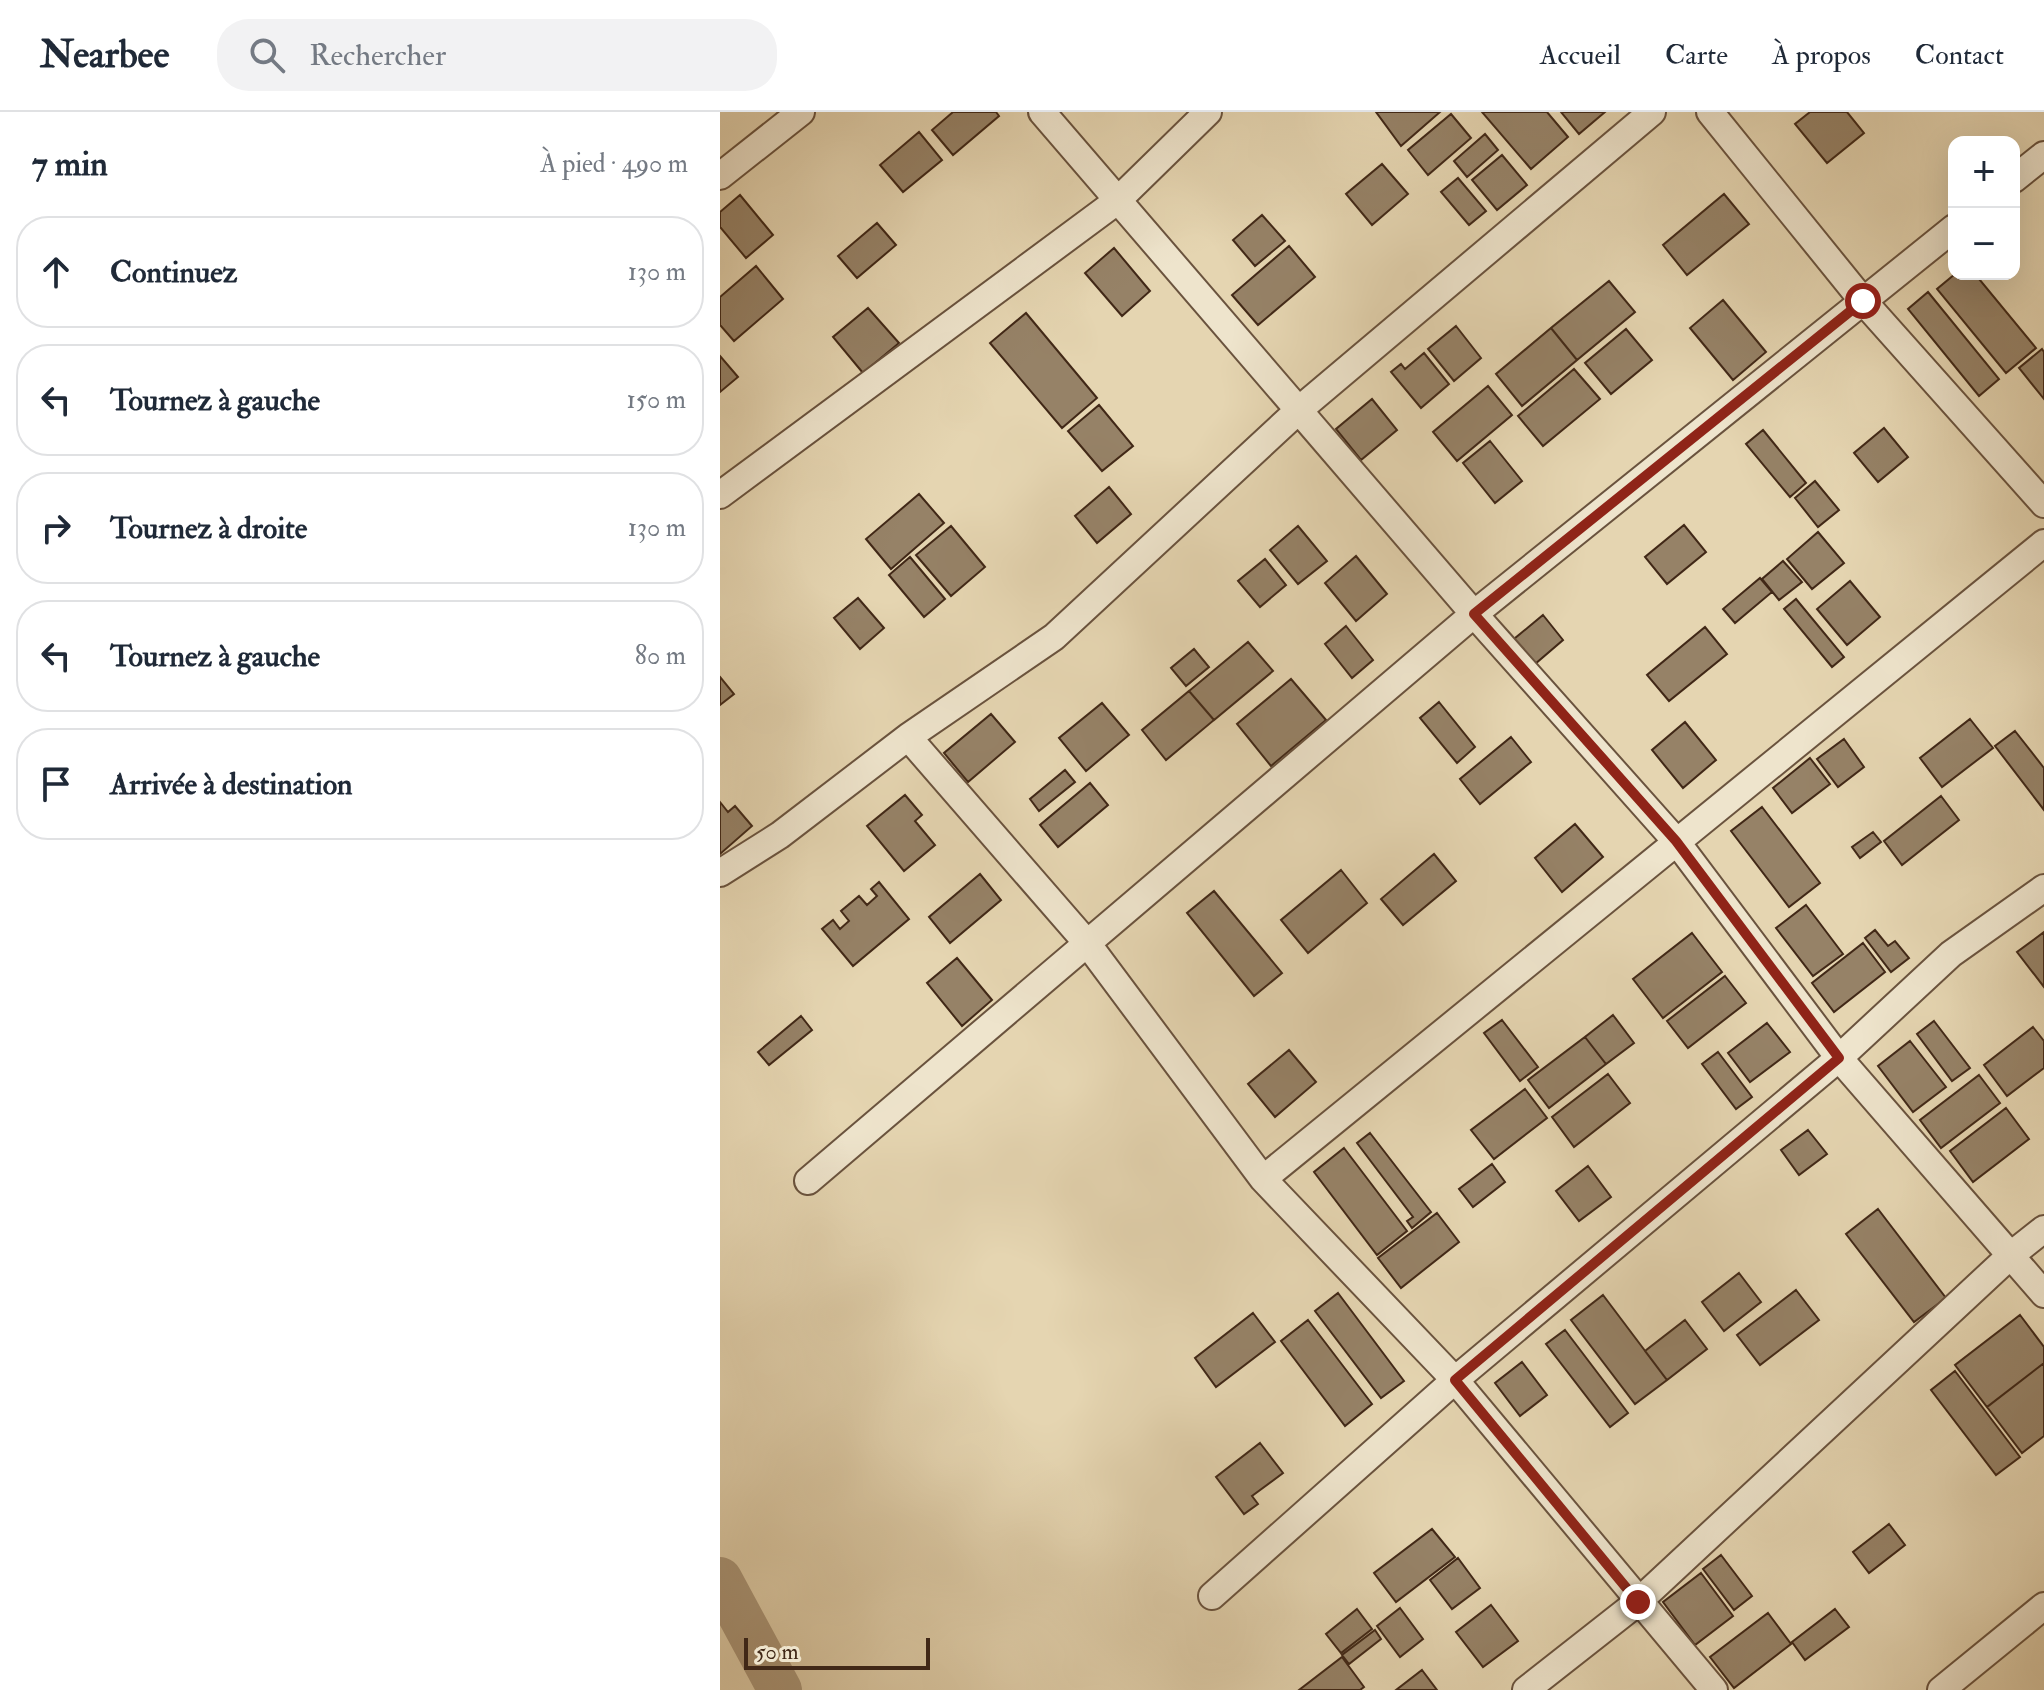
<!DOCTYPE html>
<html lang="fr">
<meta charset="utf-8">
<style>
:root{--surface:#fff;--page:#f2f2f3;--text:#1f2937;--muted:#747a83;--line:#e0e1e3}
body{margin:0;font-family:"IM FELL Double Pica",serif;background:var(--page);color:var(--text)}
.controls{position:absolute;right:24px;top:24px;display:grid;overflow:hidden;border-radius:16px;box-shadow:0 8px 32px #0002}
.controls button{width:72px;height:72px;display:grid;place-items:center;padding:0;border:0;border-bottom:2px solid var(--line);background:var(--surface);color:var(--text);font:40px sans-serif}
.scale{position:absolute;left:24px;bottom:20px;width:186px;box-sizing:border-box;padding-left:8px;border:4px solid #412817;border-top:0;font-size:22px;line-height:28px;white-space:nowrap;color:#412817;-webkit-text-stroke:6px #eee4cc;paint-order:stroke}
.stop{position:absolute;width:24px;height:24px;margin:-18px;border:6px solid #8f2418;border-radius:50%;background:#fff}
.stop.end{background:#8f2418;border-color:#fff;box-shadow:0 2px 8px #0008}
.list{margin:0;padding:0;list-style:none}
h2{display:flex;justify-content:space-between;align-items:center;height:104px;margin:0;padding:0 32px;font-size:34px}
h2 small{font-size:26px;font-weight:400;color:var(--muted)}
.list li{display:grid;grid-template-columns:52px 1fr auto;gap:24px;align-items:center;box-sizing:border-box;height:112px;margin:0 16px 16px;padding:0 16px;border:2px solid var(--line);border-radius:32px}
.list b{display:block;font-size:30px;white-space:nowrap}
.list em{font-size:26px;font-style:normal;color:var(--muted)}
.icon{flex:none;width:44px;height:44px;fill:none;stroke:currentColor;stroke-width:2;stroke-linecap:round;stroke-linejoin:round}
.map{position:relative;flex:none;width:1324px;height:1578px;overflow:hidden}
header{display:flex;align-items:center;gap:48px;box-sizing:border-box;height:112px;padding:0 40px;background:var(--surface);border-bottom:2px solid var(--line)}
header strong{font-size:38px}
nav{display:flex;gap:44px;margin-inline-start:auto;font-size:28px}
.search{width:560px;height:72px;background:var(--page);display:flex;align-items:center;gap:20px;box-sizing:border-box;padding:0 28px;border-radius:32px;color:var(--muted);font-size:30px}
main{display:flex}
aside{flex:1;background:var(--surface)}
.map>svg:first-child{display:block}
.lines{fill:none;stroke-linecap:round;stroke-linejoin:round}
.river{stroke:#ad9a7d;stroke-width:44}
.building{fill:#968267;stroke:#412817;stroke-width:2}
.minor-casing{stroke:#6a533e;stroke-width:30}
.minor{stroke:#eee4cc;stroke-width:26}
.route{stroke:#8f2418;stroke-width:10}
</style>
<header>
<strong>Nearbee</strong>
<div class="search"><svg class="icon" aria-label="search" viewBox="0 0 24 24"><circle cx="10" cy="10" r="6"/><path d="M15 15l6 6"/></svg>Rechercher</div>
<nav><a>Accueil</a><a>Carte</a><a>À propos</a><a>Contact</a></nav>
</header>
<main>
<aside>
<h2>7 min<small>À pied · 490 m</small></h2>
<ul class="list">
<li><svg class="icon" aria-label="ahead" viewBox="0 0 24 24"><path d="M12 20V5M6 11l6-6 6 6"/></svg><div><b>Continuez</b></div><em>130 m</em></li>
<li><svg class="icon" aria-label="left" viewBox="0 0 24 24"><path d="M17 20v-9H6M10 6l-5 5 5 5"/></svg><div><b>Tournez à gauche</b></div><em>150 m</em></li>
<li><svg class="icon" aria-label="right" viewBox="0 0 24 24"><path d="M7 20v-9h11M14 6l5 5-5 5"/></svg><div><b>Tournez à droite</b></div><em>130 m</em></li>
<li><svg class="icon" aria-label="left" viewBox="0 0 24 24"><path d="M17 20v-9H6M10 6l-5 5 5 5"/></svg><div><b>Tournez à gauche</b></div><em>80 m</em></li>
<li><svg class="icon" aria-label="arrive" viewBox="0 0 24 24"><path d="M6 21V4h12l-3 4 3 4H6"/></svg><div><b>Arrivée à destination</b></div></li>
</ul>
</aside>
<div class="map">
<svg width="1324" height="1578" viewBox="0 0 1324 1578">
<rect width="100%" height="100%" fill="#e5d5b1"/>
<filter id="stains"><feTurbulence type="fractalNoise" baseFrequency=".0025" numOctaves="4"/><feColorMatrix values="0 0 0 0 .2 0 0 0 0 .09 0 0 0 0 .02 0 0 0 .5 -.17"/></filter>
<radialGradient id="worn" r=".72"><stop offset=".6" stop-color="#630" stop-opacity="0"/><stop offset="1" stop-color="#630" stop-opacity=".3"/></radialGradient>
<g class="lines">
<path class="river" d="M 0,1467 L 60,1578"/>
</g>
<path class="building" d="M 233,0 L 276,0 L 279,4 L 233,43 L 212,18 Z
M 656,0 L 720,0 L 681,34 Z
M 762,0 L 827,0 L 848,25 L 811,57 Z
M 841,0 L 885,0 L 859,22 Z
M 1090,0 L 1127,0 L 1144,21 L 1107,51 L 1075,12 Z
M 731,2 L 751,26 L 708,63 L 688,38 Z
M 199,20 L 222,48 L 183,80 L 160,53 Z
M 765,22 L 778,38 L 747,65 L 734,49 Z
M 782,43 L 807,73 L 777,98 L 752,68 Z
M 662,52 L 688,82 L 652,113 L 626,82 Z
M 738,66 L 766,99 L 749,113 L 721,80 Z
M 1004,82 L 1029,112 L 967,163 L 943,133 Z
M 20,83 L 53,123 L 26,146 L 0,115 L 0,100 Z
M 542,103 L 565,129 L 535,154 L 513,128 Z
M 157,111 L 176,133 L 137,166 L 118,144 Z
M 569,134 L 595,165 L 538,213 L 512,183 Z
M 394,136 L 430,179 L 402,204 L 365,161 Z
M 36,154 L 63,187 L 14,229 L 0,213 L 0,185 Z
M 1235,162 L 1255,162 L 1316,236 L 1286,261 L 1217,177 Z
M 889,169 L 915,200 L 857,248 L 831,216 Z
M 1208,180 L 1279,267 L 1259,284 L 1188,197 Z
M 1003,188 L 1046,240 L 1013,268 L 970,216 Z
M 148,196 L 179,231 L 143,261 L 113,225 Z
M 306,201 L 377,286 L 342,316 L 270,231 Z
M 736,214 L 761,246 L 734,269 L 708,237 Z
M 831,216 L 857,248 L 802,294 L 776,262 Z
M 906,217 L 932,248 L 891,282 L 865,251 Z
M 1322,237 L 1324,240 L 1324,287 L 1299,256 Z
M 704,241 L 729,272 L 701,296 L 671,260 L 681,252 L 685,257 Z
M 0,244 L 18,265 L 0,280 Z
M 854,257 L 880,287 L 823,334 L 798,304 Z
M 768,274 L 792,303 L 737,349 L 713,320 Z
M 652,287 L 677,318 L 641,348 L 616,317 Z
M 379,293 L 413,334 L 382,359 L 348,319 Z
M 1164,316 L 1188,345 L 1158,370 L 1134,341 Z
M 1043,318 L 1086,371 L 1070,385 L 1026,332 Z
M 770,329 L 802,369 L 775,391 L 743,351 Z
M 1095,369 L 1119,398 L 1098,415 L 1075,386 Z
M 389,375 L 411,402 L 377,431 L 355,404 Z
M 199,382 L 224,411 L 171,457 L 146,427 Z
M 964,413 L 986,440 L 947,472 L 925,445 Z
M 231,414 L 265,455 L 231,484 L 196,443 Z
M 578,414 L 607,449 L 578,472 L 550,438 Z
M 1098,420 L 1124,451 L 1092,477 L 1067,447 Z
M 636,444 L 667,482 L 636,509 L 605,471 Z
M 190,445 L 225,487 L 204,505 L 169,463 Z
M 545,447 L 566,473 L 540,495 L 518,469 Z
M 1063,449 L 1082,470 L 1059,488 L 1042,467 Z
M 1040,466 L 1052,480 L 1015,511 L 1003,497 Z
M 1130,469 L 1160,505 L 1127,533 L 1097,497 Z
M 138,486 L 164,516 L 140,537 L 114,506 Z
M 1076,487 L 1124,545 L 1112,555 L 1064,497 Z
M 823,503 L 843,528 L 815,552 L 794,527 Z
M 626,514 L 653,548 L 632,566 L 605,532 Z
M 985,515 L 1007,542 L 949,589 L 927,563 Z
M 528,530 L 553,559 L 494,608 L 469,579 Z
M 474,537 L 489,555 L 466,574 L 451,556 Z
M 0,565 L 14,582 L 0,593 Z
M 571,567 L 606,608 L 551,654 L 517,612 Z
M 469,579 L 494,608 L 446,648 L 422,618 Z
M 719,590 L 755,635 L 737,651 L 700,606 Z
M 382,591 L 409,623 L 366,659 L 339,626 Z
M 271,602 L 295,630 L 248,670 L 224,641 Z
M 1250,607 L 1273,636 L 1222,675 L 1200,646 Z
M 965,610 L 996,648 L 963,676 L 932,638 Z
M 1295,619 L 1324,656 L 1324,698 L 1275,634 Z
M 791,625 L 811,650 L 760,692 L 740,667 Z
M 1124,627 L 1144,655 L 1118,675 L 1097,647 Z
M 1090,646 L 1110,672 L 1072,701 L 1053,676 Z
M 345,658 L 355,670 L 319,699 L 310,687 Z
M 370,671 L 388,693 L 338,735 L 320,713 Z
M 185,683 L 202,703 L 195,709 L 215,733 L 184,759 L 147,714 Z
M 1221,684 L 1239,708 L 1182,753 L 1164,729 Z
M 0,690 L 8,700 L 15,694 L 32,714 L 0,742 Z
M 1042,695 L 1100,771 L 1069,795 L 1011,719 Z
M 855,712 L 883,745 L 842,780 L 815,746 Z
M 1153,720 L 1161,730 L 1140,746 L 1132,735 Z
M 714,742 L 736,769 L 683,813 L 661,787 Z
M 621,758 L 647,791 L 588,841 L 561,808 Z
M 260,762 L 281,788 L 230,831 L 209,805 Z
M 159,770 L 189,807 L 133,854 L 102,817 L 113,808 L 120,817 L 129,809 L 121,799 L 139,784 L 147,793 L 157,784 L 151,777 Z
M 494,779 L 562,861 L 534,884 L 467,801 Z
M 1086,793 L 1123,842 L 1093,864 L 1056,816 Z
M 1155,818 L 1168,834 L 1175,829 L 1189,846 L 1171,860 L 1145,826 Z
M 1324,820 L 1324,875 L 1297,840 Z
M 972,821 L 1002,860 L 943,906 L 913,867 Z
M 1143,831 L 1165,860 L 1114,900 L 1092,871 Z
M 237,846 L 272,888 L 242,914 L 207,871 Z
M 1005,864 L 1026,891 L 968,936 L 947,909 Z
M 893,903 L 914,931 L 886,952 L 865,925 Z
M 81,904 L 92,918 L 49,953 L 38,940 Z
M 782,908 L 818,955 L 800,969 L 764,921 Z
M 1214,909 L 1250,956 L 1232,969 L 1197,922 Z
M 1047,911 L 1070,940 L 1030,970 L 1008,941 Z
M 1313,915 L 1324,929 L 1324,956 L 1287,984 L 1264,953 Z
M 865,925 L 886,952 L 829,996 L 808,968 Z
M 1190,929 L 1226,975 L 1193,1000 L 1158,954 Z
M 569,938 L 596,970 L 555,1005 L 528,972 Z
M 998,940 L 1032,985 L 1016,997 L 982,952 Z
M 888,962 L 910,991 L 854,1035 L 832,1005 Z
M 1259,963 L 1280,991 L 1221,1036 L 1200,1008 Z
M 805,977 L 827,1006 L 774,1047 L 751,1018 Z
M 1286,996 L 1309,1027 L 1253,1070 L 1230,1039 Z
M 1088,1018 L 1107,1042 L 1079,1063 L 1061,1038 Z
M 650,1021 L 711,1100 L 692,1116 L 687,1109 L 693,1105 L 637,1031 Z
M 624,1036 L 687,1119 L 657,1143 L 594,1060 Z
M 772,1052 L 785,1070 L 753,1095 L 739,1077 Z
M 868,1054 L 891,1085 L 859,1109 L 836,1079 Z
M 1158,1097 L 1226,1186 L 1194,1210 L 1126,1122 Z
M 717,1101 L 739,1130 L 681,1176 L 658,1146 Z
M 1019,1161 L 1041,1190 L 1004,1219 L 982,1190 Z
M 1076,1178 L 1099,1208 L 1040,1253 L 1017,1223 Z
M 618,1181 L 684,1269 L 661,1286 L 595,1199 Z
M 883,1183 L 947,1268 L 915,1292 L 851,1208 Z
M 533,1201 L 555,1230 L 496,1275 L 475,1246 Z
M 1300,1203 L 1324,1235 L 1324,1251 L 1267,1295 L 1235,1253 Z
M 588,1208 L 652,1292 L 625,1314 L 561,1229 Z
M 965,1208 L 987,1237 L 947,1268 L 925,1239 Z
M 845,1218 L 908,1301 L 890,1315 L 826,1232 Z
M 802,1250 L 827,1283 L 800,1304 L 775,1271 Z
M 1324,1251 L 1324,1324 L 1302,1341 L 1267,1295 Z
M 1235,1259 L 1300,1345 L 1276,1363 L 1211,1278 Z
M 540,1331 L 563,1361 L 532,1384 L 538,1392 L 524,1402 L 496,1365 Z
M 1169,1412 L 1185,1433 L 1149,1461 L 1133,1440 Z
M 712,1417 L 735,1445 L 676,1490 L 654,1461 Z
M 1001,1443 L 1032,1484 L 1014,1498 L 983,1457 Z
M 738,1446 L 760,1476 L 732,1497 L 710,1468 Z
M 981,1461 L 1013,1504 L 975,1533 L 943,1490 Z
M 771,1493 L 798,1529 L 763,1555 L 736,1520 Z
M 680,1496 L 703,1527 L 680,1545 L 657,1514 Z
M 637,1497 L 652,1517 L 621,1541 L 606,1522 Z
M 1115,1497 L 1129,1515 L 1085,1548 L 1072,1530 Z
M 1048,1501 L 1071,1532 L 1014,1576 L 990,1545 Z
M 655,1518 L 661,1527 L 629,1552 L 622,1543 Z
M 622,1545 L 644,1575 L 640,1578 L 579,1578 Z
M 702,1558 L 717,1578 L 676,1578 Z"/>
<g class="lines">
<g class="minor-casing">
<path id="minor" d="M 322,0 L 754,502 L 956,729 L 1119,946 L 1324,1182
M 990,0 L 1143,189 L 1324,392
M 0,64 L 81,0
M 1294,67 L 1324,43
M 0,383 L 397,89 L 488,0
M 188,625 L 367,831 L 543,1067 L 735,1268 L 994,1578
M 0,761 L 60,723 L 188,625 L 334,525 L 580,297 L 932,0
M 543,1067 L 1324,431
M 88,1069 L 754,502 L 1234,116
M 492,1484 L 735,1268 L 1119,946 L 1231,842 L 1324,776
M 806,1578 L 918,1490 L 1291,1143 L 1324,1117
M 1221,1578 L 1324,1494"/>
</g>
<use href="#minor" class="minor"/>
</g>
<g class="lines">
<path class="route" d="M 918,1490 L 735,1268 L 1119,946 L 956,729 L 754,502 L 1143,189"/>
</g>
<rect width="100%" height="100%" filter="url(#stains)"/>
<rect width="100%" height="100%" fill="url(#worn)"/>
</svg>
<div class="controls">
<button>+</button>
<button>−</button>
</div>
<div class="scale">50 m</div>
<div class="stop" style="left:1143px;top:189px"></div>
<div class="stop end" style="left:918px;top:1490px"></div>
</div>
</main>
